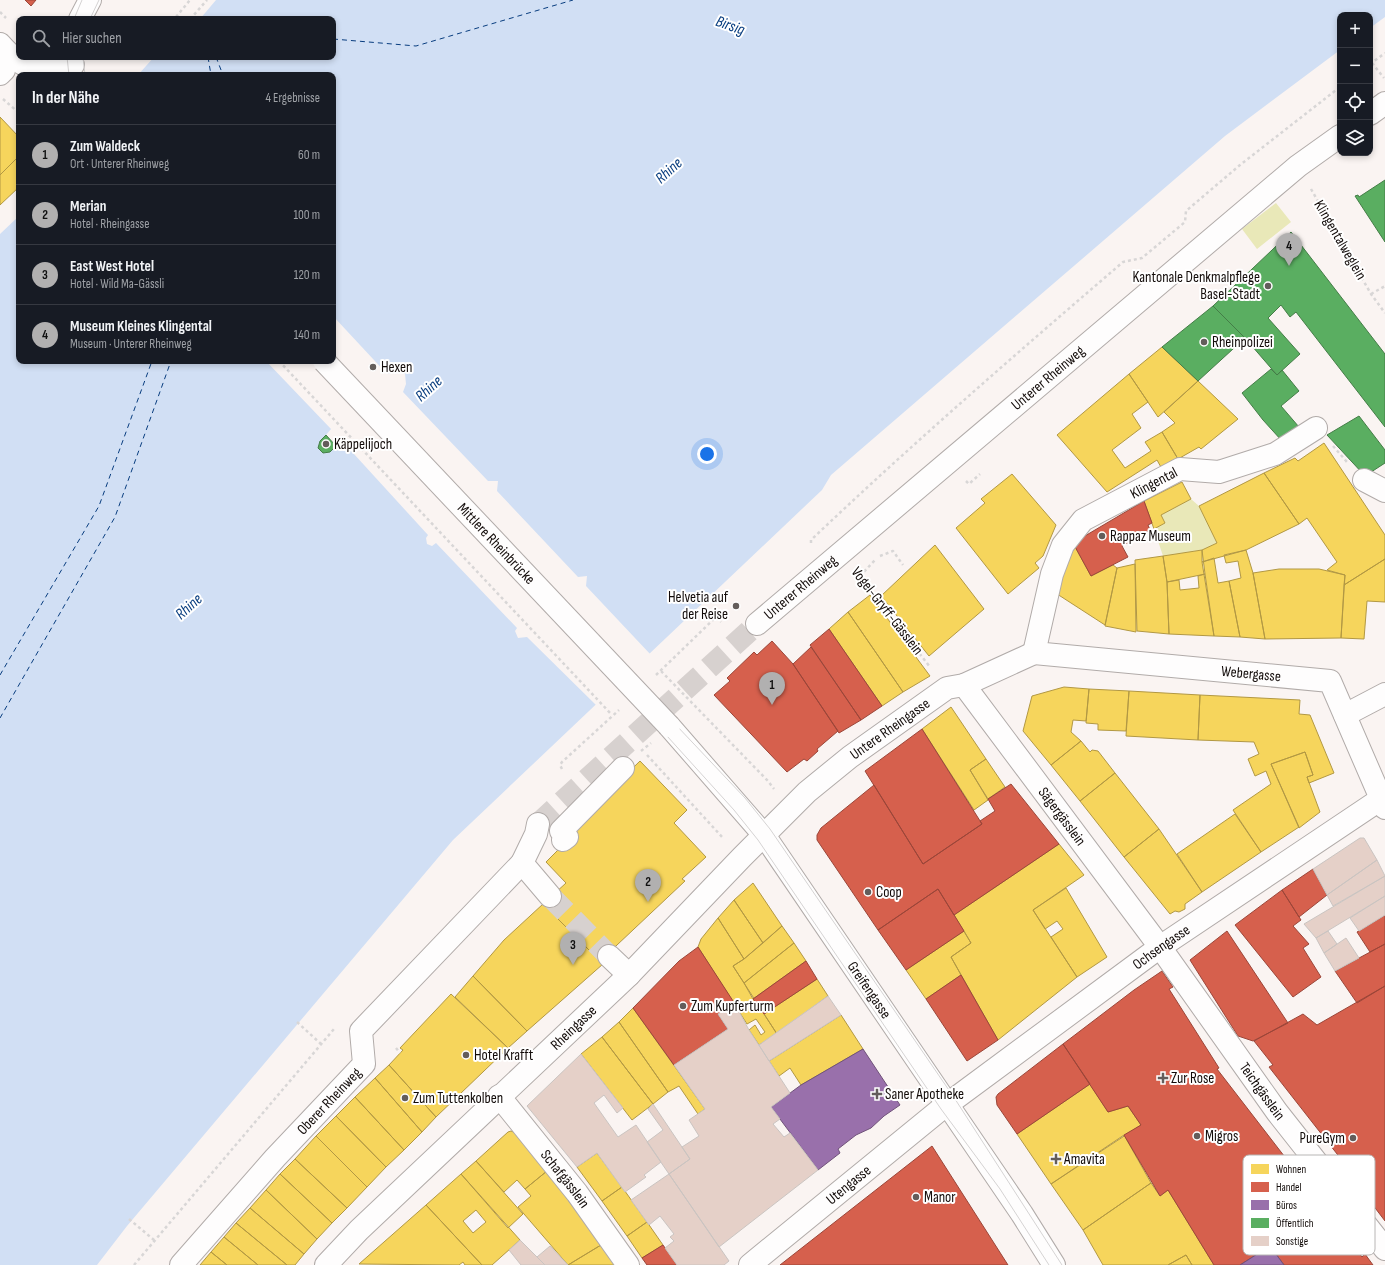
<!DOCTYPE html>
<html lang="de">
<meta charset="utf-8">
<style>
:root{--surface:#171b24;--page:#242831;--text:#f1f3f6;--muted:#9ea1a6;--line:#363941;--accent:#b1b0b0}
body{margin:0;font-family:"Sofia Sans Condensed",sans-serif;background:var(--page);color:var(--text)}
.controls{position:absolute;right:12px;top:12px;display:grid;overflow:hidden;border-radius:8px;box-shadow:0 2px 6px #0003}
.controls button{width:36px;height:36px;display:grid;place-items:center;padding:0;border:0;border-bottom:1px solid var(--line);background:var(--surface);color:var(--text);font:20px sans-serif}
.you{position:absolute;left:707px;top:454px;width:14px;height:14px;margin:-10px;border:3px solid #fff;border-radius:50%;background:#1a73e8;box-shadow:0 0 0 6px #1a73e833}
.badge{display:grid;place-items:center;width:26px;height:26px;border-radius:50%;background:var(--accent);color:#111;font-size:13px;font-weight:700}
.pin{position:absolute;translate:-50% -33px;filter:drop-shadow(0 1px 2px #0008)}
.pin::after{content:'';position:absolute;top:21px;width:14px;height:12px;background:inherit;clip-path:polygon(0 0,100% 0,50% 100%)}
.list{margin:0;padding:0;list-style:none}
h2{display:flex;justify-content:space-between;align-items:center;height:52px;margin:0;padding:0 16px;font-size:17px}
h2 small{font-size:13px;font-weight:400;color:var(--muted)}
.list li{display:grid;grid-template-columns:26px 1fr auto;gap:12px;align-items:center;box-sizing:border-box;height:60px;padding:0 16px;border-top:1px solid var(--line)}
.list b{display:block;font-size:15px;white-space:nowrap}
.list p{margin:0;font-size:13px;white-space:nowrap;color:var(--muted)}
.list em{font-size:13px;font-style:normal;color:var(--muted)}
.icon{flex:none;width:22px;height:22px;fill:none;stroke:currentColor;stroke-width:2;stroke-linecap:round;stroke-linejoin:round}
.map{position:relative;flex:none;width:1385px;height:1265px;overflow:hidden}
.search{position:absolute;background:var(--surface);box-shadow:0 2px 6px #0003;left:16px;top:16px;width:320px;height:44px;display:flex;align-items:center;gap:10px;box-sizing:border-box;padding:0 14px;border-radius:8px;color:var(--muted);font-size:15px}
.panel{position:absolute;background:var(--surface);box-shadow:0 2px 6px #0003;left:16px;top:72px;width:320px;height:292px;border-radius:8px}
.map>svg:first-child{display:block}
.green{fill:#e9e8b8}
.water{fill:#d1dff4}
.pier{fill:#faf4f2}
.homes{fill:#f6d55c;stroke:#b29843;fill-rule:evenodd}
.shops{fill:#d6604d;stroke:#9b4639}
.offices{fill:#9970ab;stroke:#70527a}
.public{fill:#5aae61;stroke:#447d47}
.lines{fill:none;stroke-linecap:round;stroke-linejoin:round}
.ferry{stroke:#083d7f;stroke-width:1;stroke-dasharray:5 4;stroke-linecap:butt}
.building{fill:#e5d0c8;stroke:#cac4c1}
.minor-tunnel{stroke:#d7d1cf;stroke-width:22;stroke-dasharray:22 11;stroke-linecap:butt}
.minor-casing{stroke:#b1aba9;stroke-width:24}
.path{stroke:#d8d6d6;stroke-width:2.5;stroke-dasharray:3 3;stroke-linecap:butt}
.minor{stroke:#fefdfd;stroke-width:22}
.tram{stroke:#d5d3d3;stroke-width:1}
.minor-bridge-casing{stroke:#b1aba9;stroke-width:24;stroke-linecap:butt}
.minor-bridge{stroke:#fefdfd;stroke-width:22}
.poi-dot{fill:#635d5b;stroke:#fff;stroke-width:1.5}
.labels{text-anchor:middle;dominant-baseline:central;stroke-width:4;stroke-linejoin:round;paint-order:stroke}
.street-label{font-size:15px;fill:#120b09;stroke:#fff}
.poi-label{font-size:15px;fill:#120b09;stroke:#fff;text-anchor:start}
.water-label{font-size:16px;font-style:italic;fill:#083d7f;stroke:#fff}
.key{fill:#fff;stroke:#b8b6b5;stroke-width:1}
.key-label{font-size:11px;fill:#120b09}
</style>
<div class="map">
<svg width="1385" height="1265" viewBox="0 0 1385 1265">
<rect width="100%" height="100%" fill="#faf4f2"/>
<path class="green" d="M 1276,203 L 1291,222 L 1257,249 L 1242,229 Z
M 1191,499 L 1199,506 L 1217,543 L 1202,550 L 1163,556 L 1154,529 L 1165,523 L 1161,515 Z"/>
<path class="water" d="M 216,0 L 1385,0 L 1385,17 L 1370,28 L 1370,15 L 1340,15 L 1340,50 L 1225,136 L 831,475 L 822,490 L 453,840 L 127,1226 L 97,1265 L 0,1265 L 0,234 L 19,216 L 19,361 L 333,361 L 333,75 L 138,75 L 154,57 L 333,57 L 333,19 L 200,19 Z"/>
<path class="pier" d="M 333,316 L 387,374 L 398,372 L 405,374 L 406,384 L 403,392 L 488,481 L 498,481 L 497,491 L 578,577 L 587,576 L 586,586 L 651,655 L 597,706 L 527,637 L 518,638 L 515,631 L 517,628 L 436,543 L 432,546 L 427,544 L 426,538 L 428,535 L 343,442 L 336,446 L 326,435 L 331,429 L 266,361 L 333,361 Z"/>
<path class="homes" d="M 0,117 L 19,137 L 19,156 L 0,175 Z
M 19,156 L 19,187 L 0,205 L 0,175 Z
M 1162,347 L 1198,381 L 1158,417 L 1129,374 Z
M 1129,374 L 1148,402 L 1132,414 L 1141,428 L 1112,450 L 1125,468 L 1151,451 L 1145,442 L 1162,432 L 1178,459 L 1162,469 L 1157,460 L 1107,492 L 1057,435 Z
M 1198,381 L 1238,419 L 1201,449 L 1199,447 L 1178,459 L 1162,432 L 1175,423 L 1164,412 Z
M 1324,443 L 1385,535 L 1385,559 L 1344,585 L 1345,575 L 1327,570 L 1337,562 L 1307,518 L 1299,524 L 1264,473 L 1295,458 L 1298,461 Z
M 1264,473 L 1299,524 L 1246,550 L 1202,562 L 1202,550 L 1217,543 L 1199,506 Z
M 1012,474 L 1056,525 L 1043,556 L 1035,563 L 1039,568 L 1008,594 L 956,528 L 985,503 L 981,499 Z
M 1182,482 L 1191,499 L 1161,515 L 1165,523 L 1154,529 L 1144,501 Z
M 1073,543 L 1091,576 L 1113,565 L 1117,568 L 1105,625 L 1054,592 Z
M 935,545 L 984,609 L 929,656 L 881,596 Z
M 1202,550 L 1205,574 L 1167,582 L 1163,556 Z
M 1246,550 L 1253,573 L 1265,639 L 1240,637 L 1229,581 L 1241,578 L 1238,561 L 1226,563 L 1224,555 Z
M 1163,556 L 1167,582 L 1169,634 L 1137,631 L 1135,560 Z
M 1214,558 L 1218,583 L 1229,581 L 1240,637 L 1214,636 L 1202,562 Z
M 1385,559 L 1385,602 L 1367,601 L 1364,639 L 1341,638 L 1344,585 Z
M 1135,564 L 1136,632 L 1105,626 L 1117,568 Z
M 1279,569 L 1319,569 L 1345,575 L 1341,638 L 1265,639 L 1253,573 Z
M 1205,574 L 1214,636 L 1169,634 L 1167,582 L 1179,580 L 1180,590 L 1199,588 L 1198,576 Z
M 870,595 L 930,676 L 903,692 L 848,612 Z
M 848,612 L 903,692 L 882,706 L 829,629 Z
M 1064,687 L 1089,689 L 1086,721 L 1073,720 L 1071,732 L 1081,741 L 1051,765 L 1023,731 L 1032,696 Z
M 1089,689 L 1129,691 L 1126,731 L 1098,730 L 1098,724 L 1086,723 Z
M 1129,691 L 1200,695 L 1198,740 L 1126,736 Z
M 1200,695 L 1300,700 L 1299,714 L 1310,715 L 1334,773 L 1309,783 L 1307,777 L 1313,775 L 1305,752 L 1271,764 L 1299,827 L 1261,852 L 1233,810 L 1271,784 L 1266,771 L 1255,776 L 1248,759 L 1259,754 L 1254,742 L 1198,740 Z
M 951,707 L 986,759 L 970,770 L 988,800 L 974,810 L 922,729 Z
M 1081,741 L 1090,752 L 1092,750 L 1098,751 L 1115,773 L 1080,801 L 1051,765 Z
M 1305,752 L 1313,775 L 1307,777 L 1320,812 L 1299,828 L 1271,764 Z
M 986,759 L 1005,787 L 988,799 L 970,770 Z
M 640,761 L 687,810 L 674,823 L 706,857 L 682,879 L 685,881 L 600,961 L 543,904 L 566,883 L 546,862 L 558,850 L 571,828 Z
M 1115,773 L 1159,829 L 1124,857 L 1080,801 Z
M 1235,814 L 1261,852 L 1202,892 L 1177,854 Z
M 1159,829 L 1202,892 L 1185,904 L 1185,909 L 1179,912 L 1175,911 L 1170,914 L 1124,857 Z
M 1059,844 L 1084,875 L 1033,910 L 1077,977 L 998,1040 L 951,957 L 971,943 L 954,915 Z
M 753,883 L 782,926 L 763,943 L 734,900 Z
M 1066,888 L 1107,957 L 1077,977 L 1051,937 L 1063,929 L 1057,921 L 1045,929 L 1033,910 Z
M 734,900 L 763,943 L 744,959 L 718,918 Z
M 543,904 L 603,964 L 527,1031 L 473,976 L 504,940 Z
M 718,918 L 744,959 L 733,966 L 777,1034 L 759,1045 L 749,1030 L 755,1025 L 761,1035 L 765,1032 L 756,1019 L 747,1024 L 698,947 L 701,939 Z
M 782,926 L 794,943 L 744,983 L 733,966 L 744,959 Z
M 964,931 L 971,943 L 951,957 L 961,975 L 926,999 L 906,970 Z
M 794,943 L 806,961 L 753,999 L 744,983 Z
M 473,976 L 527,1031 L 508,1048 L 455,997 Z
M 817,979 L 828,996 L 777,1034 L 764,1014 Z
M 451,994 L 508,1048 L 436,1117 L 389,1065 L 403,1050 L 400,1048 Z
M 633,1008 L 705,1109 L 698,1114 L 679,1086 L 668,1092 L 619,1022 Z
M 841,1015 L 863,1049 L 801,1085 L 790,1068 L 779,1076 L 769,1061 Z
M 619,1022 L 668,1092 L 653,1104 L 602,1037 Z
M 602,1037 L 653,1104 L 632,1120 L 581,1054 Z
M 389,1065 L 436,1117 L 422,1132 L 375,1078 Z
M 375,1078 L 422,1132 L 404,1150 L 355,1097 Z
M 1090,1084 L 1108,1112 L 1128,1106 L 1141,1125 L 1051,1184 L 1017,1134 Z
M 355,1097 L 404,1150 L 386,1167 L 336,1116 Z
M 336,1116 L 386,1167 L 367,1187 L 316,1136 Z
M 511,1131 L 516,1133 L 547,1171 L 525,1189 L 517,1180 L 504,1192 L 476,1161 L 508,1132 Z
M 1124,1135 L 1151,1183 L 1083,1230 L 1051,1184 Z
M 316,1136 L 367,1187 L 347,1208 L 295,1159 Z
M 597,1153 L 622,1187 L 602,1201 L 577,1167 Z
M 295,1159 L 347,1208 L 332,1223 L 280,1174 Z
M 476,1161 L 523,1214 L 508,1228 L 461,1174 Z
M 547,1171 L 601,1245 L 568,1265 L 518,1207 L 531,1196 L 525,1189 Z
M 280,1174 L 332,1223 L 317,1239 L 266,1190 Z
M 461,1174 L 520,1240 L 492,1265 L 482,1265 L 426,1205 ZM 476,1210 L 486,1222 L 473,1233 L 463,1221 Z
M 1151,1183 L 1160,1196 L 1168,1190 L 1214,1265 L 1192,1265 L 1186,1255 L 1168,1265 L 1103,1265 L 1083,1230 Z
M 622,1187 L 647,1222 L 627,1236 L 602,1201 Z
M 266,1190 L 317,1239 L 304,1254 L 250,1208 Z
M 426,1205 L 482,1265 L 465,1265 L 463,1262 L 459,1265 L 359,1264 Z
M 250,1208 L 304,1254 L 295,1265 L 287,1265 L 236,1223 Z
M 647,1222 L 663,1245 L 642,1258 L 627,1236 Z
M 236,1223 L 287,1265 L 258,1265 L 224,1237 Z
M 224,1237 L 258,1265 L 227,1265 L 211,1252 Z
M 601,1245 L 616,1265 L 568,1265 Z
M 211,1252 L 227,1265 L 200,1265 Z
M 1186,1255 L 1192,1265 L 1168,1265 Z"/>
<path class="shops" d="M 25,0 L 36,0 L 31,6 Z
M 1144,501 L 1152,523 L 1148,525 L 1150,530 L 1122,546 L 1128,557 L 1091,576 L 1073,543 Z
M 829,629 L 882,706 L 861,720 L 810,645 Z
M 772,641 L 793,664 L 838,731 L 817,749 L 818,751 L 807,761 L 804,759 L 787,772 L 714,695 L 730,681 L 727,678 L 754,652 L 757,655 Z
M 811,647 L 861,720 L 839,733 L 793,664 Z
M 922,729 L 982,824 L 923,864 L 865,771 Z
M 1011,784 L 1059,844 L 954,915 L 938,889 L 878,930 L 817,840 L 817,835 L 821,828 L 874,785 L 923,864 L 982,824 L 980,821 L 995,811 L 988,799 Z
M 1313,869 L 1327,895 L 1299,917 L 1282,890 Z
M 938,889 L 964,931 L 906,970 L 878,930 Z
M 1282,890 L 1301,920 L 1293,926 L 1309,944 L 1303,948 L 1321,977 L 1293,997 L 1235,925 Z
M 1385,915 L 1385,944 L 1370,952 L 1357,932 Z
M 1227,931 L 1288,1023 L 1253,1041 L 1238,1036 L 1190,960 Z
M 1385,944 L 1385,986 L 1357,1003 L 1335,971 Z
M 698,947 L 735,1004 L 718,1014 L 728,1029 L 674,1065 L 633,1008 L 679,961 Z
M 806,961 L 817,979 L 764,1014 L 753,999 Z
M 1162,971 L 1173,987 L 1169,989 L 1219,1068 L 1217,1069 L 1362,1257 L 1365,1254 L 1373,1265 L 1284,1265 L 1270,1246 L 1240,1265 L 1214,1265 L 1168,1190 L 1160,1196 L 1124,1135 L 1141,1125 L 1128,1106 L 1108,1112 L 1063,1044 L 1134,990 Z
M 961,975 L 998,1040 L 967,1061 L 926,999 Z
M 1385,986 L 1385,1221 L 1357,1184 L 1359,1182 L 1269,1067 L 1273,1065 L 1254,1041 L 1303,1014 L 1317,1025 Z
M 1063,1044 L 1090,1084 L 1017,1134 L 997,1105 L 996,1097 L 998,1094 Z
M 932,1146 L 1008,1265 L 780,1265 L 803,1247 Z
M 663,1245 L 677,1265 L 647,1265 L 642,1258 Z"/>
<path class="offices" d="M 863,1049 L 900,1105 L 884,1116 L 871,1128 L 856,1135 L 838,1149 L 840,1153 L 818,1170 L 771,1107 L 801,1085 Z
M 1270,1246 L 1284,1265 L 1240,1265 Z"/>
<path class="public" d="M 1385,180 L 1385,242 L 1355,196 L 1358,195 L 1359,197 Z
M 1291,232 L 1385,354 L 1385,427 L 1296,312 L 1290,317 L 1281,305 L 1268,318 L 1300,354 L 1277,375 L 1245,338 L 1213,306 Z
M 1213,306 L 1245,338 L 1198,381 L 1162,347 Z
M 1271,369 L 1277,375 L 1282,370 L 1299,391 L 1281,406 L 1299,427 L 1282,441 L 1263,420 L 1242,393 Z
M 1359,416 L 1385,450 L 1385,463 L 1365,476 L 1327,435 Z
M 326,435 L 336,446 L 330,452 L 323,453 L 318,448 L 320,441 Z"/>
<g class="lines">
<path class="ferry" d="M 333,39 L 416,46 L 573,0
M 208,57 L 211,75
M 216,57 L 223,75
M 0,675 L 99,506 L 152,361
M 0,718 L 115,517 L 171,361"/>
</g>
<path class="building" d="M 1360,838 L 1364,838 L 1377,860 L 1327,895 L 1313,869 Z
M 1377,860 L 1385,876 L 1333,906 L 1327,895 Z
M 1385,876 L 1385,896 L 1316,938 L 1304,924 Z
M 1385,896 L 1385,915 L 1359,931 L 1350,918 Z
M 1328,931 L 1337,944 L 1324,953 L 1316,938 Z
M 1346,938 L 1359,958 L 1335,971 L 1324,953 Z
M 828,996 L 841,1015 L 769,1061 L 759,1045 Z
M 735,1004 L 749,1030 L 790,1093 L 771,1107 L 780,1119 L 773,1124 L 784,1137 L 790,1133 L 818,1170 L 719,1247 L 669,1174 L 690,1159 L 682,1147 L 699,1136 L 689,1120 L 705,1109 L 674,1065 L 728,1029 L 718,1014 Z
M 581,1054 L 623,1108 L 617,1113 L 604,1095 L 594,1103 L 618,1137 L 636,1125 L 661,1162 L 644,1175 L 646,1177 L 625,1192 L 597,1153 L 577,1167 L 527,1106 Z
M 653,1104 L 690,1159 L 669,1174 L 647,1142 L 663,1130 L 648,1109 Z
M 669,1174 L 729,1261 L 724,1265 L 677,1265 L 665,1248 L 674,1241 L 670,1237 L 674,1234 L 660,1216 L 649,1225 L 631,1200 Z
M 520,1240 L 545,1265 L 521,1265 L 509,1250 Z
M 550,1246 L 568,1265 L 545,1265 L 537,1257 Z"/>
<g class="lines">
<path class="minor-tunnel" d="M 538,824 L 757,624
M 550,896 L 609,956"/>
<g class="minor-casing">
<g id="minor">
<path d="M 80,19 L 90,0"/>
<path d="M 0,44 C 24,71 38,75 73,65"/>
<path d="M 0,74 L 4,70"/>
<path d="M 1370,114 L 1385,103"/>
<path d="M 1364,480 L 1385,491"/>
<path id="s1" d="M 757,624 L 1298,166 L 1340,136"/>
<path id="s2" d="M 1034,653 L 1330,681 L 1385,808"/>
<path id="s3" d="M 1034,653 L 1052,574 L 1063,545 L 1083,520 L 1180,469 L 1219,472 L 1275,454 L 1316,428"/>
<path id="s4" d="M 964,685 L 1160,947 L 1277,1112 L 1385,1249"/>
<path d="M 1345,715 L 1385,694"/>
<path id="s5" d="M 669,726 L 764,835 L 1022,1214 L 1054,1265"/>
<path d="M 563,840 L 567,837 L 561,831 L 623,768"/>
<path d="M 522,863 L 550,896"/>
<path d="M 609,956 L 629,975"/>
<path id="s6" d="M 499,1096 L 577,1193 L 628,1265"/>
<path id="s7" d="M 181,1265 L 275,1158 L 364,1064 L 361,1031 L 522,863 L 536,834 L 538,824"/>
<path id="s8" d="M 326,1265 L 359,1230 L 629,975 L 742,857 L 807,792 L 850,757 L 947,688 L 964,685 L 1034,653"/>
<path id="s9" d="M 750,1265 L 941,1109 L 1160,947 L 1381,799"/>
</g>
</g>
<path class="path" d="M 0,12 L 6,18
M 176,17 L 190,0
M 31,19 L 31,17
M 196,19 L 193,16 L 207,0
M 1372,63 L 1384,78
M 1370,64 L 1385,53
M 3,99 L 19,113
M 1311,189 L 1371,294 L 1385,313
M 1371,294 L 1385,286
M 279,361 L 612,715
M 1333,446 L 1347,462
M 966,481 L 969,484 L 980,474
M 811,543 L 811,540 C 912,444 1017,353 1123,262 L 1142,258 L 1185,222 L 1186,211 L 1240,165 L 1340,87
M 880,556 L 893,551 L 903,565
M 857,573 L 930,667
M 860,576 L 876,559
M 661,671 L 768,781 L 774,789
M 656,675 L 716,617 L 721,622
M 641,751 L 651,743
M 647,755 L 723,838
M 562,769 L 560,765 L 562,762 L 619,710
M 297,1022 L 321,1044
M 396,1048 L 400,1053
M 129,1219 L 154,1240
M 134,1265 L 334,1029"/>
<use href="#minor" class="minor"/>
<path class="tram" d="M 74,19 L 82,0
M 90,19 L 99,0
M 67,57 L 69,75
M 83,57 L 85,75
M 314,361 L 667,736 L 734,810 L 758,840 L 941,1109 L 1000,1189 L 1049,1265
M 332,361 L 745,798 L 770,829 L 955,1099 L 1062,1265"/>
<g class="minor-bridge-casing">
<g id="minor-bridge">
<path id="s10" d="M 324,361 L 669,726"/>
</g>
</g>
<use href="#minor-bridge" class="minor-bridge"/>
</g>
<g class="poi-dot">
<circle cx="1268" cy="286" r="4"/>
<circle cx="1204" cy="342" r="4"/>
<circle cx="373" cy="367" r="4"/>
<circle cx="326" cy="444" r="4"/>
<circle cx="1102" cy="536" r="4"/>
<circle cx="736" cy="606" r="4"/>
<circle cx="868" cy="892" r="4"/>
<circle cx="683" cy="1006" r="4"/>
<circle cx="466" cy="1055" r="4"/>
<path d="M1161 1072h4v4h4v4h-4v4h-4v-4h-4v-4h4z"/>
<path d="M875 1088h4v4h4v4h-4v4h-4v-4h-4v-4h4z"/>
<circle cx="405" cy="1098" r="4"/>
<circle cx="1197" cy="1136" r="4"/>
<circle cx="1353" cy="1138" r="4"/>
<path d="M1054 1153h4v4h4v4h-4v4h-4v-4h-4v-4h4z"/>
<circle cx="916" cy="1197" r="4"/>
</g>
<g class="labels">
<g class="street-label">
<text transform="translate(1340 240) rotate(60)">Klingentalweglein</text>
<text stroke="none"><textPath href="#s1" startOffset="381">Unterer Rheinweg</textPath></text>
<text stroke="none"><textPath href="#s3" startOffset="224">Klingental</textPath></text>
<text stroke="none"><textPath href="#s10" startOffset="251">Mittlere Rheinbrücke</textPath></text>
<text stroke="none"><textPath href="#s1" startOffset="57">Unterer Rheinweg</textPath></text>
<text transform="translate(887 611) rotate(52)">Vogel-Gryff-Gässlein</text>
<text stroke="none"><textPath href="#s2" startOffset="218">Webergasse</textPath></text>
<text stroke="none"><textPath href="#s8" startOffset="779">Untere Rheingasse</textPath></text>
<text stroke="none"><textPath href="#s4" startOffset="164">Sägergässlein</textPath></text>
<text stroke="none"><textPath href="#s9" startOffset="520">Ochsengasse</textPath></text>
<text stroke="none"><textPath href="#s5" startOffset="332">Greifengasse</textPath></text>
<text stroke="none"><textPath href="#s8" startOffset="343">Rheingasse</textPath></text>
<text stroke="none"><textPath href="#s4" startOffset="504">Teichgässlein</textPath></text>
<text stroke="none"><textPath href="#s7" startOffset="221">Oberer Rheinweg</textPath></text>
<text stroke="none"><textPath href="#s6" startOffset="106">Schafgässlein</textPath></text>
<text stroke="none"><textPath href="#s9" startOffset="127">Utengasse</textPath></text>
</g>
<g class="poi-label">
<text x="1260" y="277" text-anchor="end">Kantonale Denkmalpflege<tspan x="1260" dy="17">Basel-Stadt</tspan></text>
<text x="1212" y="342">Rheinpolizei</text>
<text x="381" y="367">Hexen</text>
<text x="334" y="444">Käppelijoch</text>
<text x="1110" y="536">Rappaz Museum</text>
<text x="728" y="597" text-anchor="end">Helvetia auf<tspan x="728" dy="17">der Reise</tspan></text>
<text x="876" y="892">Coop</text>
<text x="691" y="1006">Zum Kupferturm</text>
<text x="474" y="1055">Hotel Krafft</text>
<text x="1171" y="1078">Zur Rose</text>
<text x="885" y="1094">Saner Apotheke</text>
<text x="413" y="1098">Zum Tuttenkolben</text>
<text x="1205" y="1136">Migros</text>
<text x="1345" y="1138" text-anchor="end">PureGym</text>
<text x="1064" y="1159">Amavita</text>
<text x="924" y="1197">Manor</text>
</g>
<g class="water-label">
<text transform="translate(730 26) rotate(20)">Birsig</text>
<text transform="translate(669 171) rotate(-42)">Rhine</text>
<text transform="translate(429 389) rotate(-42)">Rhine</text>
<text transform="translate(189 607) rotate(-42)">Rhine</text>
</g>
</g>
<rect x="1243" y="1155" width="132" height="100" rx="6" class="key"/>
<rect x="1251" y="1164" width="18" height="10" fill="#f6d55c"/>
<rect x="1251" y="1182" width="18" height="10" fill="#d6604d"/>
<rect x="1251" y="1200" width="18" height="10" fill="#9970ab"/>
<rect x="1251" y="1218" width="18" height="10" fill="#5aae61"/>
<rect x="1251" y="1236" width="18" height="10" fill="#e5d0c8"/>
<g class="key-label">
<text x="1276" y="1173">Wohnen</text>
<text x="1276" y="1191">Handel</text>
<text x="1276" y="1209">Büros</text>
<text x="1276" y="1227">Öffentlich</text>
<text x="1276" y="1245">Sonstige</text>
</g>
</svg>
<div class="controls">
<button>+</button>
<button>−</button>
<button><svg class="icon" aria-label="locate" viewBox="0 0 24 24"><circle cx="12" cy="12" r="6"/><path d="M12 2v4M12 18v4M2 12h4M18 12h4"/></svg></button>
<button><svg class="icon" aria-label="layers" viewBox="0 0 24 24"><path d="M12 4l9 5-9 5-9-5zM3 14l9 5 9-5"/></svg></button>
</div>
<div class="you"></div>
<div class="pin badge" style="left:772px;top:705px">1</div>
<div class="pin badge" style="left:648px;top:902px">2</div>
<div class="pin badge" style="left:573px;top:965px">3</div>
<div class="pin badge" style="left:1289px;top:266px">4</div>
<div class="search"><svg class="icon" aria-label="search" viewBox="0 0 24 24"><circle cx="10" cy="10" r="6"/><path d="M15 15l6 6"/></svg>Hier suchen</div>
<section class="panel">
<h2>In der Nähe<small>4 Ergebnisse</small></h2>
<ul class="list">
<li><span class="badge">1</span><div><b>Zum Waldeck</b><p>Ort · Unterer Rheinweg</p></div><em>60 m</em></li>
<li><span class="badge">2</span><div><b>Merian</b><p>Hotel · Rheingasse</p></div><em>100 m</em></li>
<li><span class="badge">3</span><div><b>East West Hotel</b><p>Hotel · Wild Ma-Gässli</p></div><em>120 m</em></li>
<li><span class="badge">4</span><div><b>Museum Kleines Klingental</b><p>Museum · Unterer Rheinweg</p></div><em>140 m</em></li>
</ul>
</section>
</div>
